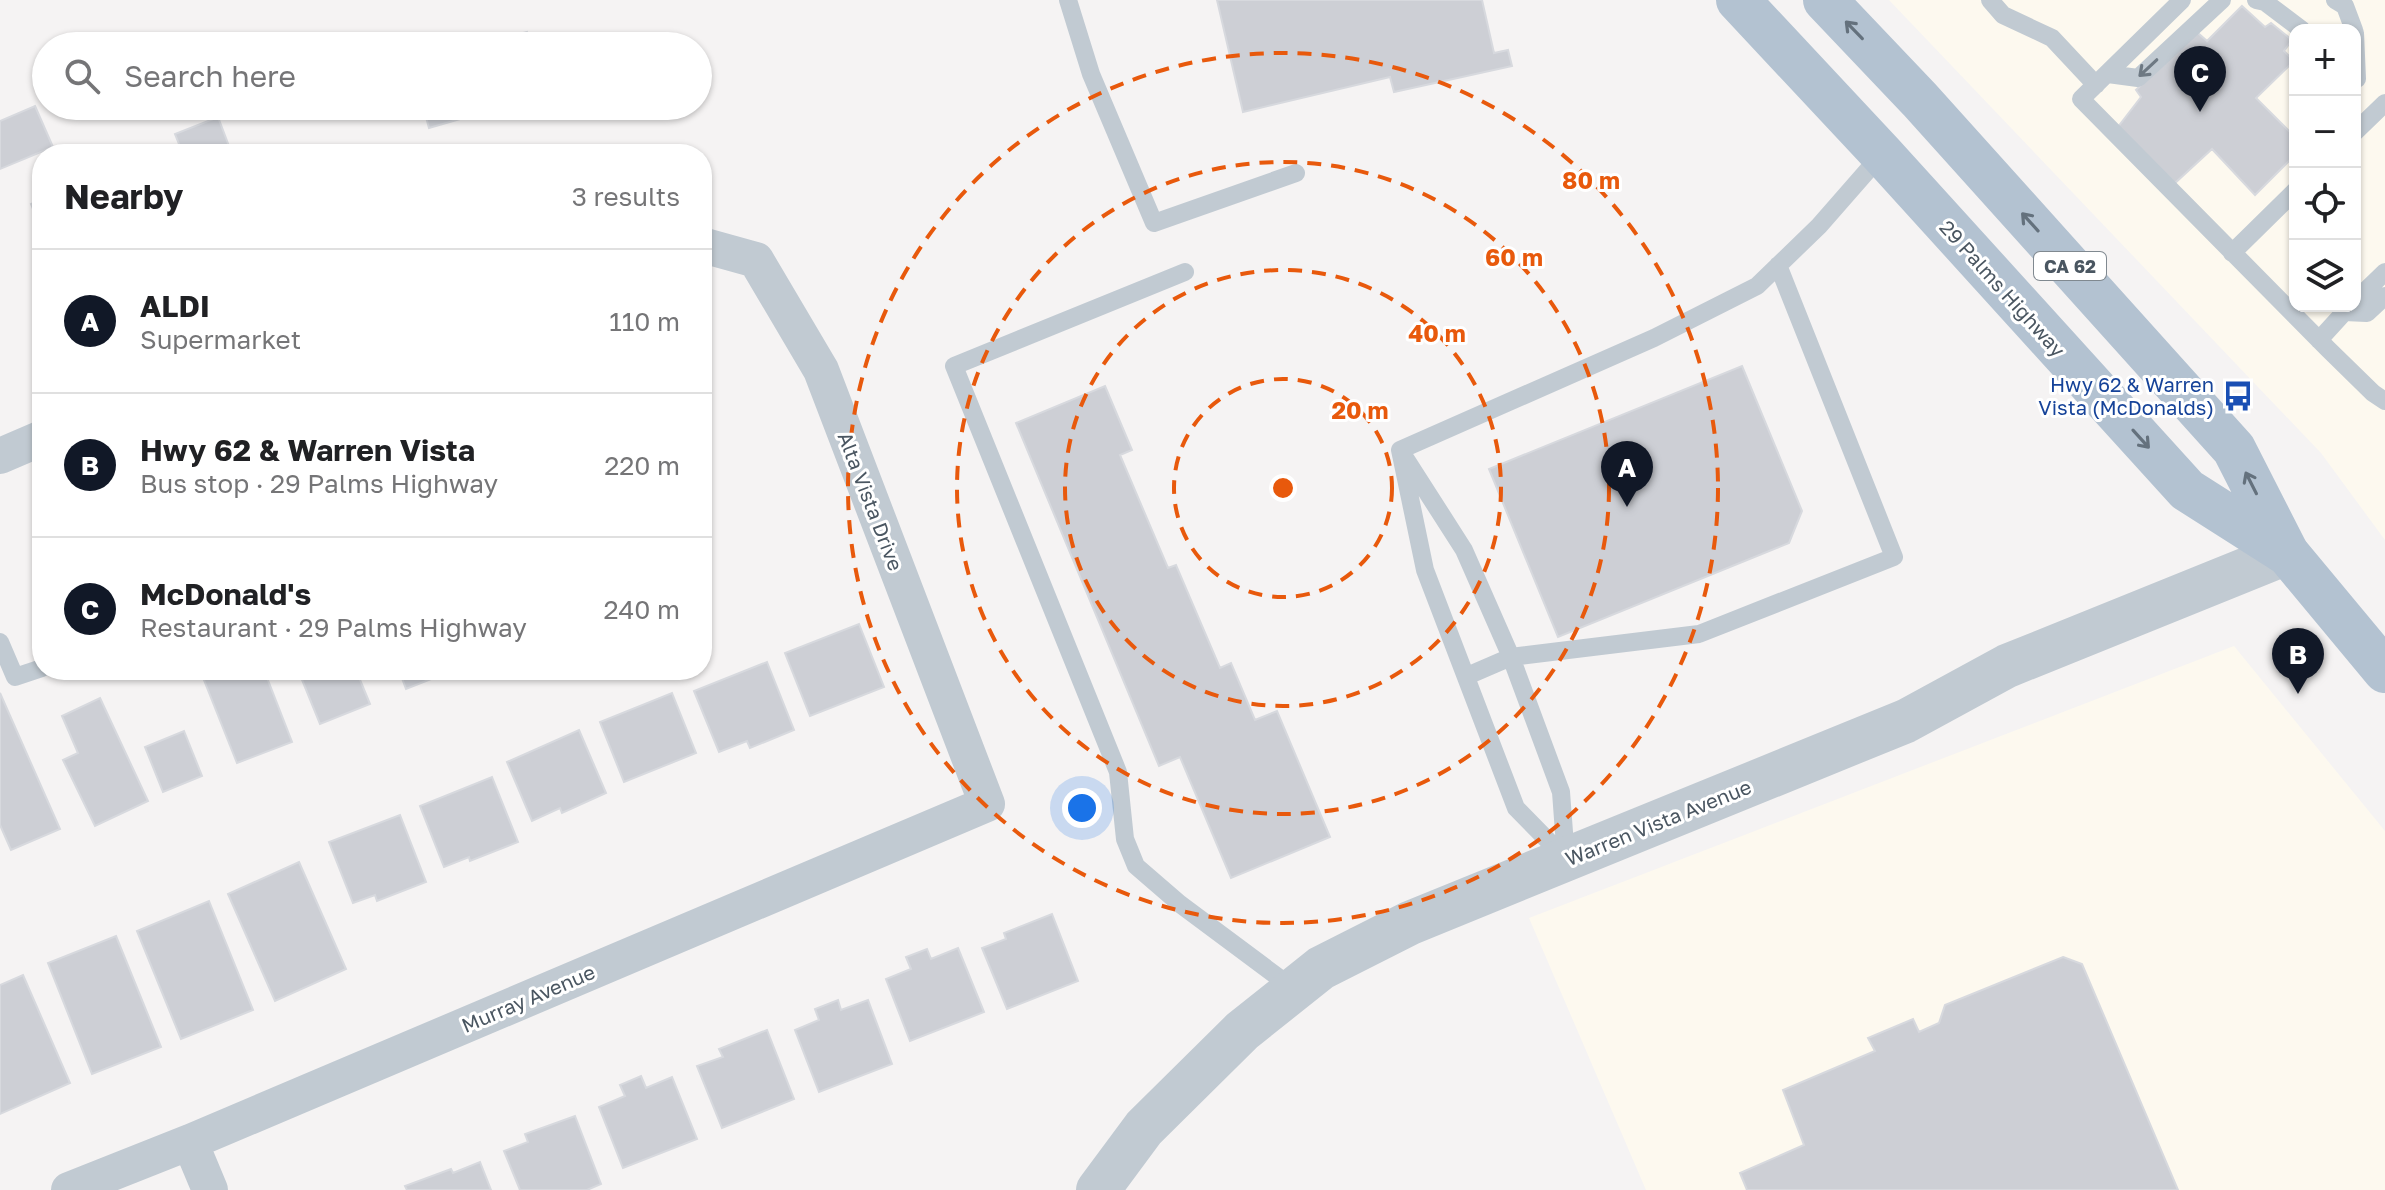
<!DOCTYPE html>
<meta charset="utf-8">
<style>
:root{--surface:#fff;--page:#f2f2f2;--text:#202124;--muted:#757577;--line:#e0e0e0;--accent:#111827}
body{margin:0;font-family:"Golos Text",sans-serif;background:var(--page);color:var(--text)}
.controls{position:absolute;right:24px;top:24px;display:grid;overflow:hidden;border-radius:16px;box-shadow:0 2px 6px #0004}
.controls button{width:72px;height:72px;display:grid;place-items:center;padding:0;border:0;border-bottom:2px solid var(--line);background:var(--surface);color:var(--text);font:40px sans-serif}
.you{position:absolute;left:1082px;top:808px;width:28px;height:28px;margin:-20px;border:6px solid #fff;border-radius:50%;background:#1a73e8;box-shadow:0 0 0 12px #1a73e833}
.badge{display:grid;place-items:center;width:52px;height:52px;border-radius:50%;background:var(--accent);color:#fff;font-size:26px;font-weight:700}
.pin{position:absolute;translate:-50% -66px;filter:drop-shadow(0 2px 4px #0008)}
.pin::after{content:'';position:absolute;top:42px;width:28px;height:24px;background:inherit;clip-path:polygon(0 0,100% 0,50% 100%)}
.list{margin:0;padding:0;list-style:none}
h2{display:flex;justify-content:space-between;align-items:center;height:104px;margin:0;padding:0 32px;font-size:34px}
h2 small{font-size:26px;font-weight:400;color:var(--muted)}
.list li{display:grid;grid-template-columns:52px 1fr auto;gap:24px;align-items:center;box-sizing:border-box;height:144px;padding:0 32px;border-top:2px solid var(--line)}
.list b{display:block;font-size:30px;white-space:nowrap}
.list p{margin:0;font-size:26px;white-space:nowrap;color:var(--muted)}
.list em{font-size:26px;font-style:normal;color:var(--muted)}
.icon{flex:none;width:44px;height:44px;fill:none;stroke:currentColor;stroke-width:2;stroke-linecap:round;stroke-linejoin:round}
.map{position:relative;flex:none;width:2385px;height:1190px;overflow:hidden}
.search{position:absolute;background:var(--surface);box-shadow:0 2px 6px #0004;left:32px;top:32px;width:680px;height:88px;display:flex;align-items:center;gap:20px;box-sizing:border-box;padding:0 28px;border-radius:44px;color:var(--muted);font-size:30px}
.panel{position:absolute;background:var(--surface);box-shadow:0 2px 6px #0004;left:32px;top:144px;width:680px;height:536px;border-radius:32px}
.map>svg:first-child{display:block}
.commercial{fill:#fdf9ef;fill-rule:evenodd}
.building{fill:#cdcfd5;stroke:#d7d9de;stroke-width:2}
.lines{fill:none;stroke-linecap:round;stroke-linejoin:round}
.service{stroke:#c1cad2;stroke-width:18}
.minor{stroke:#c1cad2;stroke-width:36}
.tertiary{stroke:#c1cad2;stroke-width:44}
.primary{stroke:#b3c2d1;stroke-width:44}
.oneway{stroke:#64717d}
.oneway2{stroke:#6e7983}
.ring{fill:none;stroke:#e8590c;stroke-width:4;stroke-dasharray:14 10}
.labels{text-anchor:middle;dominant-baseline:central;stroke-width:6;stroke-linejoin:round;paint-order:stroke}
.shield{fill:#fff;stroke:#808990;stroke-width:2}
.shield-label{font-size:18px;font-weight:bold;fill:#4a5661}
.street-label{font-size:20px;fill:#4a5661;stroke:#fff}
.transit-label{font-size:20px;fill:#164399;stroke:#fff;text-anchor:end}
.centre{fill:#e8590c;stroke:#fff;stroke-width:4}
.ring-label{font-size:24px;text-anchor:middle;font-weight:bold;fill:#e8590c;stroke:#fff;stroke-width:6;stroke-linejoin:round;paint-order:stroke}
</style>
<div class="map">
<svg width="2385" height="1190" viewBox="0 0 2385 1190">
<rect width="100%" height="100%" fill="#f5f3f3"/>
<path class="commercial" d="M 1889,0 L 2385,0 L 2385,540 L 2321,453 ZM 2295,30 L 2355,30 L 2355,306 L 2295,306 Z
M 2234,646 L 2385,831 L 2385,1190 L 1646,1190 L 1529,918 Z"/>
<path class="building" d="M 1217,0 L 1482,0 L 1494,53 L 1508,50 L 1512,66 L 1394,92 L 1390,77 L 1243,112 Z
M 2242,6 L 2265,27 L 2271,23 L 2292,40 L 2284,51 L 2294,61 L 2256,98 L 2295,137 L 2295,155 L 2255,195 L 2212,149 L 2175,183 L 2118,127 L 2141,97 L 2136,90 L 2197,32 L 2207,41 Z
M 527,32 L 531,46 L 474,46 Z
M 35,106 L 53,147 L 0,169 L 0,121 Z
M 423,106 L 472,106 L 474,115 L 429,128 Z
M 218,117 L 232,154 L 183,154 L 175,134 Z
M 42,199 L 42,231 L 31,204 Z
M 1742,366 L 1802,511 L 1789,543 L 1558,637 L 1489,469 Z
M 1105,386 L 1132,450 L 1120,455 L 1168,568 L 1176,565 L 1220,668 L 1231,663 L 1255,720 L 1277,711 L 1330,837 L 1231,878 L 1180,757 L 1159,766 L 1016,423 Z
M 859,624 L 884,687 L 810,716 L 785,653 Z
M 767,662 L 794,730 L 750,748 L 747,741 L 719,752 L 694,691 Z
M 200,670 L 264,670 L 292,742 L 237,763 Z
M 298,670 L 356,670 L 370,704 L 320,724 Z
M 399,670 L 442,670 L 444,674 L 406,689 Z
M 0,693 L 60,829 L 11,850 L 0,825 Z
M 672,693 L 696,753 L 624,782 L 600,722 Z
M 100,698 L 148,801 L 95,826 L 63,760 L 78,753 L 62,716 Z
M 579,730 L 606,793 L 562,813 L 560,808 L 532,821 L 507,762 Z
M 184,731 L 202,776 L 163,792 L 145,747 Z
M 492,777 L 518,842 L 470,861 L 469,857 L 444,867 L 420,806 Z
M 400,815 L 426,882 L 377,901 L 375,895 L 353,903 L 329,842 Z
M 299,862 L 346,969 L 275,1001 L 228,894 Z
M 209,901 L 253,1010 L 181,1039 L 137,931 Z
M 1052,914 L 1078,981 L 1007,1009 L 982,948 L 1006,939 L 1004,933 Z
M 116,936 L 161,1047 L 92,1074 L 48,963 Z
M 958,948 L 984,1012 L 910,1041 L 886,979 L 911,969 L 906,957 L 927,949 L 931,959 Z
M 2063,957 L 2082,964 L 2178,1190 L 1747,1190 L 1740,1173 L 1804,1145 L 1783,1090 L 1875,1051 L 1868,1038 L 1913,1019 L 1919,1032 L 1939,1023 L 1945,1005 Z
M 23,975 L 70,1083 L 0,1114 L 0,985 Z
M 838,1000 L 841,1010 L 868,1000 L 892,1064 L 819,1092 L 795,1030 L 819,1020 L 815,1009 Z
M 767,1030 L 794,1099 L 722,1128 L 697,1066 L 723,1057 L 719,1049 Z
M 641,1076 L 646,1088 L 672,1077 L 697,1139 L 623,1168 L 599,1107 L 625,1096 L 620,1085 Z
M 575,1116 L 601,1184 L 587,1190 L 520,1190 L 504,1151 L 528,1142 L 525,1134 Z
M 480,1162 L 491,1190 L 407,1190 L 405,1186 L 451,1169 L 453,1173 Z"/>
<g class="lines">
<path class="service" d="M 1068,0 L 1091,74 L 1154,223 L 1296,173
M 1990,0 L 2003,15 L 2052,38 L 2096,85
M 2182,0 L 2081,99 L 2328,349 L 2373,393 L 2385,401
M 2256,0 L 2265,2 L 2302,30
M 2335,0 L 2345,6 L 2354,30
M 2355,33 L 2357,79
M 2108,74 L 2138,78 L 2222,0
M 2355,132 L 2385,103
M 2232,253 L 2295,191
M 1185,272 L 954,366 L 1118,772 L 1125,839 L 1136,866 L 1180,904 L 1294,989
M 2355,301 L 2385,272
M 2344,312 L 2367,313 L 2385,296
M 2319,340 L 2350,306
M 1400,450 L 1464,550 L 1511,657 L 1561,792 L 1566,859 L 1516,808 L 1425,570 Z
M 1400,450 L 1654,338 L 1757,286 L 1819,226 L 1882,154
M 0,642 L 15,677 L 42,668
M 1467,676 L 1511,657 L 1699,634 L 1894,557 L 1778,265"/>
<path class="minor" d="M 0,456 L 42,438
M 190,1142 L 210,1190
M 69,1190 L 190,1142 L 987,804 L 821,370 L 756,260 L 702,245"/>
<path class="tertiary" d="M 1098,1190 L 1144,1128 L 1242,1031 L 1321,968 L 1410,923 L 1906,721 L 2007,666 L 2287,553"/>
<path class="primary" d="M 1738,0 L 1882,154 L 2187,490 L 2286,553
M 1825,0 L 1920,100 L 2234,449 L 2287,553 L 2385,671"/>
</g>
<defs><path id="oneway-shaft" d="M-6 0H5M1.5-3L5.5 0L1.5 3" fill="none" stroke-width="1.6" stroke-linecap="round" stroke-linejoin="round" transform="scale(2)"/></defs>
<g class="oneway">
<use href="#oneway-shaft" transform="translate(1854 30) rotate(-134)"/>
<use href="#oneway-shaft" transform="translate(2030 222) rotate(-132)"/>
<use href="#oneway-shaft" transform="translate(2141 439) rotate(48)"/>
<use href="#oneway-shaft" transform="translate(2251 483) rotate(-117)"/>
</g>
<use class="oneway2" href="#oneway-shaft" transform="translate(2148 68) rotate(137)"/>
<g class="ring">
<circle cx="1283" cy="488" r="109"/>
<circle cx="1283" cy="488" r="218"/>
<circle cx="1283" cy="488" r="326"/>
<circle cx="1283" cy="488" r="435"/>
</g>
<defs>
<g id="bus-bare" transform="scale(2.4)"><path d="M-5-6H5V4H4V6H2V4H-2V6H-4V4H-5ZM-3.5-4V0h7V-4ZM-3.5 1.2v1.5H-2V1.2ZM2 1.2v1.5H3.5V1.2Z" fill="#1a4fb4" stroke="#fff" stroke-width="2.5" paint-order="stroke"/></g>
</defs>
<g fill-rule="evenodd">
<use href="#bus-bare" x="2238" y="396"/>
</g>
<g class="labels">
<rect class="shield" x="2034" y="252" width="72" height="28" rx="6"/>
<g class="shield-label">
<text x="2070" y="266">CA 62</text>
</g>
<g class="street-label">
<text transform="translate(2003 288) rotate(48)">29 Palms Highway</text>
<text transform="translate(871 501) rotate(69)">Alta Vista Drive</text>
<text transform="translate(1658 822) rotate(-22)">Warren Vista Avenue</text>
<text transform="translate(528 998) rotate(-23)">Murray Avenue</text>
</g>
<g class="transit-label">
<text x="2214" y="384">Hwy 62 &amp; Warren<tspan x="2214" dy="23">Vista (McDonalds)</tspan></text>
</g>
</g>
<circle cx="1283" cy="488" r="12" class="centre"/>
<g class="ring-label">
<text x="1591" y="189">80 m</text>
<text x="1514" y="266">60 m</text>
<text x="1437" y="342">40 m</text>
<text x="1360" y="419">20 m</text>
</g>
</svg>
<div class="controls">
<button>+</button>
<button>−</button>
<button><svg class="icon" aria-label="locate" viewBox="0 0 24 24"><circle cx="12" cy="12" r="6"/><path d="M12 2v4M12 18v4M2 12h4M18 12h4"/></svg></button>
<button><svg class="icon" aria-label="layers" viewBox="0 0 24 24"><path d="M12 4l9 5-9 5-9-5zM3 14l9 5 9-5"/></svg></button>
</div>
<div class="you"></div>
<div class="pin badge" style="left:1627px;top:507px">A</div>
<div class="pin badge" style="left:2298px;top:694px">B</div>
<div class="pin badge" style="left:2200px;top:112px">C</div>
<div class="search"><svg class="icon" aria-label="search" viewBox="0 0 24 24"><circle cx="10" cy="10" r="6"/><path d="M15 15l6 6"/></svg>Search here</div>
<section class="panel">
<h2>Nearby<small>3 results</small></h2>
<ul class="list">
<li><span class="badge">A</span><div><b>ALDI</b><p>Supermarket</p></div><em>110 m</em></li>
<li><span class="badge">B</span><div><b>Hwy 62 &amp; Warren Vista</b><p>Bus stop · 29 Palms Highway</p></div><em>220 m</em></li>
<li><span class="badge">C</span><div><b>McDonald's</b><p>Restaurant · 29 Palms Highway</p></div><em>240 m</em></li>
</ul>
</section>
</div>
